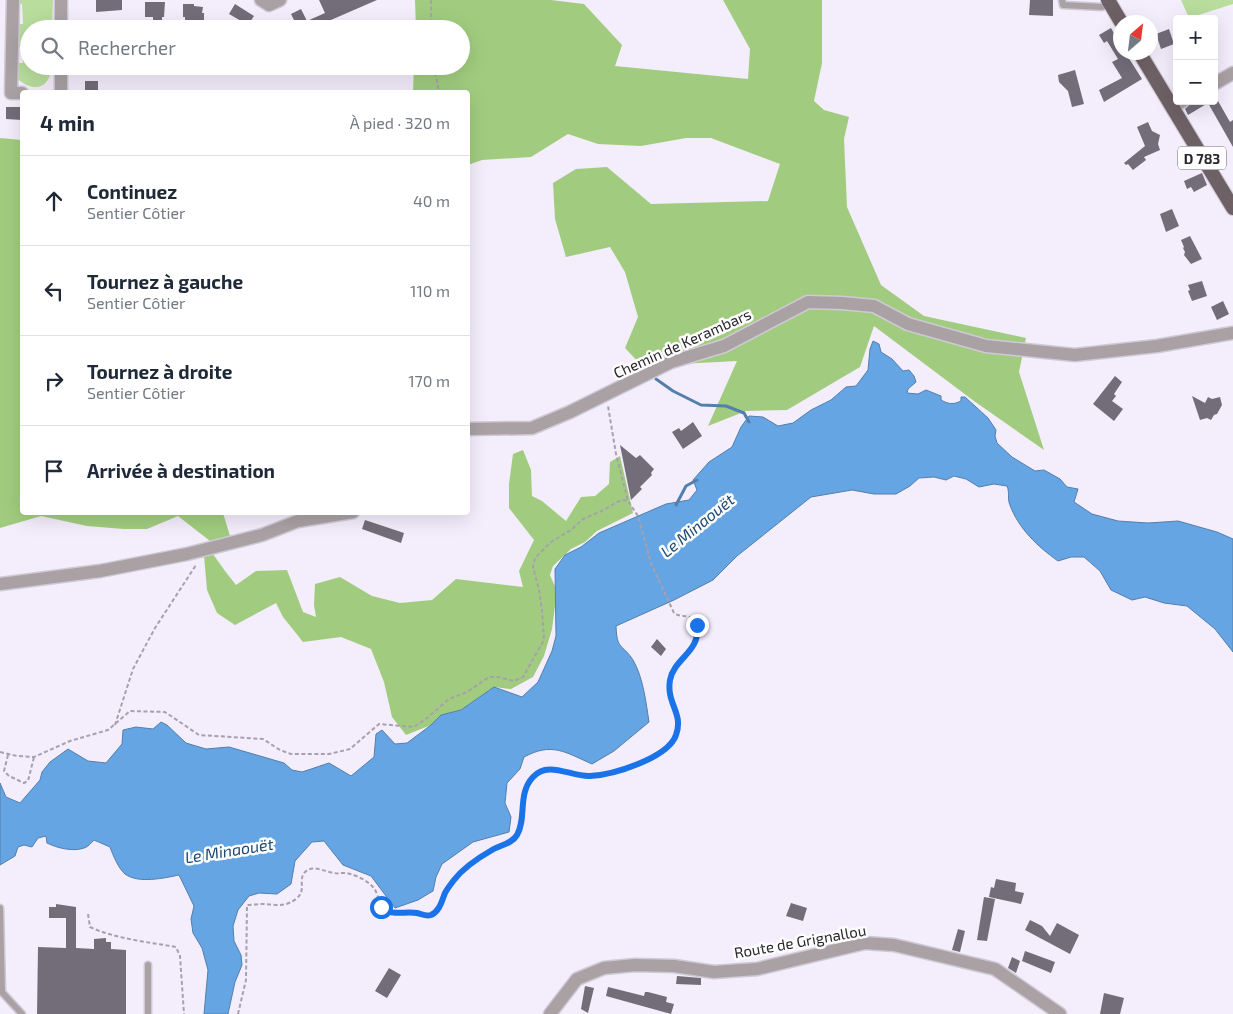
<!DOCTYPE html>
<html lang="fr">
<meta charset="utf-8">
<style>
:root{--surface:#fff;--page:#f6f6f7;--text:#1f2937;--muted:#747a83;--line:#e0e1e3}
body{margin:0;font-family:"Exo 2",sans-serif;background:var(--page);color:var(--text)}
.controls{position:absolute;right:15px;top:15px;display:grid;overflow:hidden;border-radius:5px;box-shadow:0 5px 20px #0002}
.controls button{width:45px;height:45px;display:grid;place-items:center;padding:0;border:0;border-bottom:1px solid var(--line);background:var(--surface);color:var(--text);font:25px sans-serif}
.compass{position:absolute;left:1113px;top:15px;width:45px;height:45px;border-radius:50%;background:var(--surface);box-shadow:0 5px 20px #0002;rotate:28deg}
.stop{position:absolute;width:15px;height:15px;margin:-11px;border:4px solid #1a73e8;border-radius:50%;background:#fff}
.stop.end{background:#1a73e8;border-color:#fff;box-shadow:0 1px 5px #0008}
.list{margin:0;padding:0;list-style:none}
h2{display:flex;justify-content:space-between;align-items:center;height:65px;margin:0;padding:0 20px;font-size:21px}
h2 small{font-size:16px;font-weight:400;color:var(--muted)}
.list li{display:grid;grid-template-columns:32px 1fr auto;gap:15px;align-items:center;box-sizing:border-box;height:90px;padding:0 20px;border-top:1px solid var(--line)}
.list b{display:block;font-size:19px;white-space:nowrap}
.list p{margin:0;font-size:16px;white-space:nowrap;color:var(--muted)}
.list em{font-size:16px;font-style:normal;color:var(--muted)}
.icon{flex:none;width:28px;height:28px;fill:none;stroke:currentColor;stroke-width:2;stroke-linecap:round;stroke-linejoin:round}
.map{position:relative;flex:none;width:1233px;height:1014px;overflow:hidden}
.search{position:absolute;background:var(--surface);box-shadow:0 5px 20px #0002;left:20px;top:20px;width:450px;height:55px;display:flex;align-items:center;gap:12px;box-sizing:border-box;padding:0 18px;border-radius:28px;color:var(--muted);font-size:19px}
.panel{position:absolute;background:var(--surface);box-shadow:0 5px 20px #0002;left:20px;top:90px;width:450px;height:425px;border-radius:5px}
.map>svg:first-child{display:block}
.green{fill:#b8dd9c}
.forest{fill:#a1cc7f}
.water{fill:#65a5e3;stroke:#537fac}
.lines{fill:none;stroke-linecap:round;stroke-linejoin:round}
.stream{stroke:#537fac;stroke-width:3}
.building{fill:#736d7a}
.service-casing{stroke:#cfc9d6;stroke-width:9}
.minor-casing{stroke:#cfc9d6;stroke-width:15}
.primary-casing{stroke:#cfc9d6;stroke-width:16}
.path{stroke:#a6a1ac;stroke-width:2;stroke-dasharray:4 2.5;stroke-linecap:butt}
.service{stroke:#a9a1a4;stroke-width:6}
.minor{stroke:#a9a1a4;stroke-width:12}
.primary{stroke:#6e6166;stroke-width:14}
.route{stroke:#1a73e8;stroke-width:6}
.labels{text-anchor:middle;dominant-baseline:central;stroke-width:5;stroke-linejoin:round;paint-order:stroke}
.shield{fill:#fdfdfd;stroke:#68666a;stroke-width:1}
.shield-label{font-size:14px;font-weight:bold;fill:#28262b}
.street-label{font-size:15px;fill:#28262b;stroke:#fdfdfd}
.water-label{font-size:16px;font-style:italic;fill:#1c4a73;stroke:#fdfdfd}
</style>
<div class="map">
<svg width="1233" height="1014" viewBox="0 0 1233 1014">
<rect width="100%" height="100%" fill="#f4edfc"/>
<path class="green" d="M 18,0 L 53,0 L 52,29 L 29,29 L 29,66 L 51,66 C 51,89 33,93 18,79 L 17,63 L 23,63 L 23,48 L 17,47 L 18,24 L 23,24 L 22,4 L 18,3 Z
M 1181,0 L 1233,0 L 1233,4 L 1189,18 Z"/>
<path class="forest" d="M 415,0 L 551,0 L 584,4 L 622,45 L 615,66 L 748,79 L 750,49 L 723,0 L 822,0 L 822,63 L 814,101 L 824,110 L 849,117 L 844,139 L 847,207 L 881,285 L 924,316 L 1026,338 L 1019,372 L 1044,450 L 974,401 L 874,326 L 860,367 L 787,410 L 746,411 L 708,426 L 737,361 L 642,366 L 625,348 L 638,317 L 625,272 L 610,247 L 566,257 L 555,219 L 553,183 L 576,169 L 607,167 L 651,204 L 768,201 L 780,164 L 711,138 L 686,138 L 641,146 L 598,144 L 568,134 L 531,157 L 482,160 L 468,165 L 468,92 L 413,92 L 414,66 L 461,66 L 461,29 L 416,29 Z
M 0,138 L 22,140 L 22,512 L 223,513 L 230,536 L 210,541 L 178,516 L 147,529 L 124,529 L 87,526 L 41,516 L 0,528 Z
M 523,450 L 531,470 L 532,496 L 542,501 L 566,521 L 581,497 L 595,496 L 609,484 L 610,462 L 620,456 L 633,513 L 597,531 L 585,542 L 571,549 L 553,566 L 550,575 L 557,591 L 552,629 L 544,656 L 533,677 L 511,689 L 494,687 L 461,710 L 441,715 L 431,725 L 406,735 L 392,717 L 384,682 L 371,649 L 341,637 L 303,642 L 283,617 L 276,603 L 235,625 L 217,613 L 207,590 L 204,556 L 213,554 L 225,571 L 236,585 L 256,571 L 287,570 L 303,612 L 316,617 L 314,605 L 315,584 L 340,577 L 372,596 L 400,603 L 432,600 L 456,579 L 523,587 L 519,571 L 534,540 L 509,508 L 509,484 L 513,454 Z"/>
<path class="water" d="M 873,341 L 879,344 L 881,352 L 892,359 L 903,371 L 909,370 L 914,376 L 916,382 L 908,389 L 907,393 L 918,394 L 926,390 L 941,396 L 941,400 C 948,404 953,405 961,401 L 961,397 L 965,397 L 988,418 L 996,430 L 995,436 L 997,443 L 1012,457 L 1035,471 L 1044,470 L 1060,479 L 1067,487 L 1078,489 L 1074,502 L 1092,514 L 1118,521 L 1148,523 L 1178,521 L 1217,532 L 1233,539 L 1233,652 L 1215,629 L 1187,606 L 1164,603 L 1145,597 L 1132,600 L 1111,590 L 1100,571 L 1084,557 L 1071,557 L 1058,561 C 1038,547 1018,528 1010,505 C 1007,499 1010,493 1007,486 L 994,484 L 979,487 L 966,479 L 954,476 L 946,480 L 934,477 L 919,478 L 910,486 L 896,494 L 874,494 L 852,490 L 811,497 L 737,556 L 713,580 L 674,600 L 616,626 C 617,651 622,643 633,660 C 643,677 646,702 649,722 L 614,751 L 592,764 C 565,752 552,742 524,757 L 520,769 L 507,783 L 505,803 L 511,817 L 509,832 L 473,842 L 442,864 L 436,877 L 433,891 L 418,900 L 395,908 L 371,876 L 343,865 L 324,841 L 312,842 L 295,861 L 291,884 L 277,894 L 259,893 L 249,896 L 238,910 L 233,926 L 234,941 L 241,955 L 242,965 L 235,982 L 228,1014 L 204,1014 L 208,970 L 202,948 L 193,933 L 191,919 L 194,906 L 179,875 C 165,878 138,884 125,874 C 118,868 113,855 110,847 L 94,840 C 91,843 88,847 84,848 C 73,852 57,848 47,843 L 46,836 L 38,838 L 32,847 L 24,845 L 18,847 L 15,856 L 0,865 L 0,783 L 6,797 L 20,803 L 40,780 L 42,772 L 50,762 L 68,749 L 88,761 L 106,763 L 122,744 L 123,730 L 136,727 L 153,729 L 161,722 L 167,725 L 186,743 L 206,749 L 229,747 L 284,763 L 292,770 L 302,772 L 329,763 L 351,776 L 374,757 L 376,734 L 382,730 L 395,744 L 407,743 L 431,725 L 441,715 L 461,710 L 494,687 L 522,697 L 538,682 L 552,651 L 556,636 L 555,569 L 565,555 L 581,547 L 599,533 L 666,504 L 689,500 L 697,490 L 693,480 L 709,462 L 732,447 L 741,427 L 749,416 L 763,417 L 778,426 L 793,423 L 811,410 L 831,400 L 846,387 L 856,386 L 868,370 L 870,349 Z"/>
<g class="lines">
<path class="stream" d="M 656,379 L 673,391 L 701,405 L 726,406 L 744,413 L 749,422
M 676,505 L 686,486 L 697,480"/>
</g>
<path class="building" d="M 96,0 L 122,0 L 122,10 L 96,12 Z
M 319,0 L 377,0 L 317,26 L 318,29 L 292,29 L 297,26 L 291,14 L 301,9 L 307,21 L 325,13 Z
M 1030,0 L 1053,0 L 1053,16 L 1029,15 Z
M 145,2 L 165,2 L 164,17 L 162,17 L 162,20 L 161,29 L 153,29 L 153,17 L 145,17 Z
M 183,4 L 194,4 L 194,6 L 203,7 L 202,13 L 204,13 L 204,28 L 195,27 L 195,21 L 185,21 L 185,17 L 183,17 Z
M 235,4 L 254,16 L 248,25 L 229,14 Z
M 1111,28 L 1120,44 L 1120,52 L 1125,52 L 1142,79 L 1104,102 L 1099,90 L 1122,78 L 1112,62 L 1118,59 L 1107,41 L 1104,43 L 1099,35 Z
M 1169,29 L 1174,44 L 1161,49 L 1156,34 Z
M 1075,70 L 1084,104 L 1072,107 L 1068,91 L 1059,82 L 1058,75 Z
M 85,81 L 98,81 L 98,92 L 85,92 Z
M 1192,101 L 1218,101 L 1230,122 L 1233,120 L 1233,147 L 1208,103 L 1188,115 L 1185,109 Z
M 6,107 L 22,107 L 22,120 L 6,119 Z
M 1148,122 L 1152,131 L 1160,135 L 1158,144 L 1160,150 L 1144,157 L 1146,160 L 1133,170 L 1128,164 L 1126,165 L 1124,163 L 1145,146 L 1137,127 Z
M 1202,173 L 1207,185 L 1194,192 L 1191,187 L 1187,189 L 1184,181 Z
M 1172,209 L 1179,226 L 1166,232 L 1160,214 Z
M 1190,236 L 1202,259 L 1191,264 L 1184,255 L 1185,252 L 1183,248 L 1184,247 L 1181,240 Z
M 1202,281 L 1207,296 L 1192,301 L 1188,291 L 1190,290 L 1188,285 Z
M 1223,301 L 1229,314 L 1217,320 L 1211,307 Z
M 1115,376 L 1122,382 L 1114,394 L 1116,396 L 1112,401 L 1123,409 L 1114,421 L 1093,404 Z
M 1192,396 L 1205,403 L 1208,397 L 1212,399 L 1220,397 L 1222,405 L 1217,414 L 1214,415 L 1211,420 L 1207,418 L 1200,420 Z
M 693,422 L 702,436 L 683,449 L 672,432 L 679,428 L 681,431 Z
M 620,445 L 636,458 L 640,455 L 654,469 L 651,473 L 652,475 L 640,487 L 642,489 L 631,500 Z
M 365,520 L 404,533 L 401,543 L 362,529 Z
M 657,639 L 666,649 L 661,656 L 651,647 Z
M 996,879 L 1016,883 L 1015,891 L 1024,893 L 1021,904 L 989,897 L 991,887 L 994,888 Z
M 984,897 L 995,899 L 987,941 L 977,940 Z
M 791,903 L 807,908 L 803,921 L 786,916 Z
M 56,904 L 76,907 L 76,948 L 94,949 L 94,939 L 106,938 L 106,942 L 111,942 L 111,949 L 126,950 L 126,1014 L 37,1014 L 38,947 L 66,948 L 66,918 L 49,918 L 49,907 L 56,907 Z
M 1030,920 L 1042,926 L 1050,936 L 1057,923 L 1079,935 L 1070,954 L 1025,930 Z
M 958,929 L 965,931 L 960,952 L 952,950 Z
M 1025,951 L 1055,962 L 1051,973 L 1022,961 Z
M 1012,957 L 1020,961 L 1016,973 L 1008,968 Z
M 389,968 L 401,975 L 387,998 L 375,991 Z
M 677,976 L 701,978 L 701,985 L 676,984 Z
M 585,986 L 594,988 L 588,1013 L 581,1009 Z
M 608,987 L 644,996 L 645,992 L 648,992 L 667,997 L 666,1002 L 674,1004 L 671,1014 L 606,996 Z
M 1104,993 L 1124,998 L 1120,1014 L 1100,1014 Z"/>
<g class="lines">
<g class="service-casing">
<path id="service" d="M 1062,0 L 1063,5 L 1102,7 L 1110,3
M 0,908 L 2,992
M 148,965 L 148,1014
M 0,990 L 22,1014"/>
</g>
<g class="minor-casing">
<path id="minor" d="M 13,0 L 11,93 L 22,93
M 261,0 L 269,5 L 280,0
M 61,29 L 61,0
M 61,66 L 61,92
M 1214,84 L 1233,73
M 1172,108 L 1183,101
M 468,429 L 532,428 L 570,412 L 671,362 L 724,346 L 808,302 L 842,303 L 874,306 L 908,324 L 986,346 L 1075,355 L 1157,346 L 1233,333
M 0,584 L 100,571 L 187,554 L 262,535 L 298,521 L 353,512
M 550,1014 L 577,979 L 604,968 L 635,965 L 674,966 L 714,972 L 757,969 L 865,943 L 894,945 L 995,969 L 1060,1014"/>
</g>
<g class="primary-casing">
<path id="primary" d="M 1108,0 L 1121,22
M 1139,52 L 1233,208"/>
</g>
<path class="path" d="M 431,0 L 431,29
M 434,66 L 439,92
M 115,725 L 133,669 L 155,628 L 196,565
M 0,752 L 17,756 L 34,757 L 70,741 L 108,730 L 130,711 L 165,712 L 199,735 L 263,739 L 280,750 L 291,754 L 329,754 L 350,749 L 379,724 L 414,727 L 427,718 L 449,699 L 467,692 L 489,677 L 498,677 L 514,681 L 523,677 L 544,640 L 542,610 L 539,590 L 533,567 L 535,558 L 551,542 L 571,530 L 583,519 L 604,510 L 617,502 L 624,500 L 628,501
M 8,755 L 4,771 L 9,776 L 24,783 L 28,781 L 34,757
M 88,914 L 90,927 C 116,939 148,942 176,947 L 180,956 L 184,1014
M 238,1014 L 246,980 L 247,905 C 252,905 257,904 262,904 C 271,904 280,907 289,903 C 311,893 296,882 305,872 C 313,864 325,872 334,873 C 340,874 336,873 342,873 C 351,872 367,880 373,887 C 379,894 378,904 385,911 L 431,915 C 441,908 441,899 447,890 C 454,881 461,872 470,865 C 476,859 484,854 492,850 C 500,845 512,844 517,835 C 527,817 516,792 536,774 C 549,763 568,773 583,776 C 591,777 598,775 605,773 C 631,767 673,757 678,727 C 678,723 679,719 678,715 C 676,711 672,707 671,702 C 667,689 671,677 678,666 C 685,656 712,629 692,618 C 686,615 679,617 674,613 L 651,563 L 638,516 L 628,501 L 616,454 L 608,406"/>
<use href="#service" class="service"/>
<use href="#minor" class="minor"/>
<use href="#primary" class="primary"/>
</g>
<g class="lines">
<path class="route" d="M 381,907 C 383,910 383,910 387,911 C 396,915 407,911 417,913 C 422,914 426,917 431,915 C 440,911 442,900 445,893 C 447,889 451,884 454,880 C 464,867 478,858 492,850 C 500,845 512,844 517,835 C 527,818 517,794 533,777 C 548,760 571,777 590,776 C 613,775 668,758 676,735 C 684,713 666,704 670,680 C 674,658 701,652 697,625"/>
</g>
<g class="labels">
<rect class="shield" x="1178" y="146.5" width="48" height="23" rx="4"/>
<g class="shield-label">
<text x="1202" y="158">D 783</text>
</g>
<g class="street-label">
<text transform="translate(682 343) rotate(-24)">Chemin de Kerambars</text>
<text transform="translate(800 941) rotate(-10)">Route de Grignallou</text>
</g>
<g class="water-label">
<text transform="translate(697 525) rotate(-39)">Le Minaouët</text>
<text transform="translate(229 850) rotate(-9)">Le Minaouët</text>
</g>
</g>
</svg>
<div class="controls">
<button>+</button>
<button>−</button>
</div>
<svg class="compass" viewBox="-18 -18 36 36"><path d="M0-13l5 13h-10z" fill="#e53935"/><path d="M0 13l5-13h-10z" fill="#747a83"/></svg>
<div class="stop" style="left:381px;top:907px"></div>
<div class="stop end" style="left:697px;top:625px"></div>
<div class="search"><svg class="icon" aria-label="search" viewBox="0 0 24 24"><circle cx="10" cy="10" r="6"/><path d="M15 15l6 6"/></svg>Rechercher</div>
<section class="panel">
<h2>4 min<small>À pied · 320 m</small></h2>
<ul class="list">
<li><svg class="icon" aria-label="ahead" viewBox="0 0 24 24"><path d="M12 20V5M6 11l6-6 6 6"/></svg><div><b>Continuez</b><p>Sentier Côtier</p></div><em>40 m</em></li>
<li><svg class="icon" aria-label="left" viewBox="0 0 24 24"><path d="M17 20v-9H6M10 6l-5 5 5 5"/></svg><div><b>Tournez à gauche</b><p>Sentier Côtier</p></div><em>110 m</em></li>
<li><svg class="icon" aria-label="right" viewBox="0 0 24 24"><path d="M7 20v-9h11M14 6l5 5-5 5"/></svg><div><b>Tournez à droite</b><p>Sentier Côtier</p></div><em>170 m</em></li>
<li><svg class="icon" aria-label="arrive" viewBox="0 0 24 24"><path d="M6 21V4h12l-3 4 3 4H6"/></svg><div><b>Arrivée à destination</b></div></li>
</ul>
</section>
</div>
